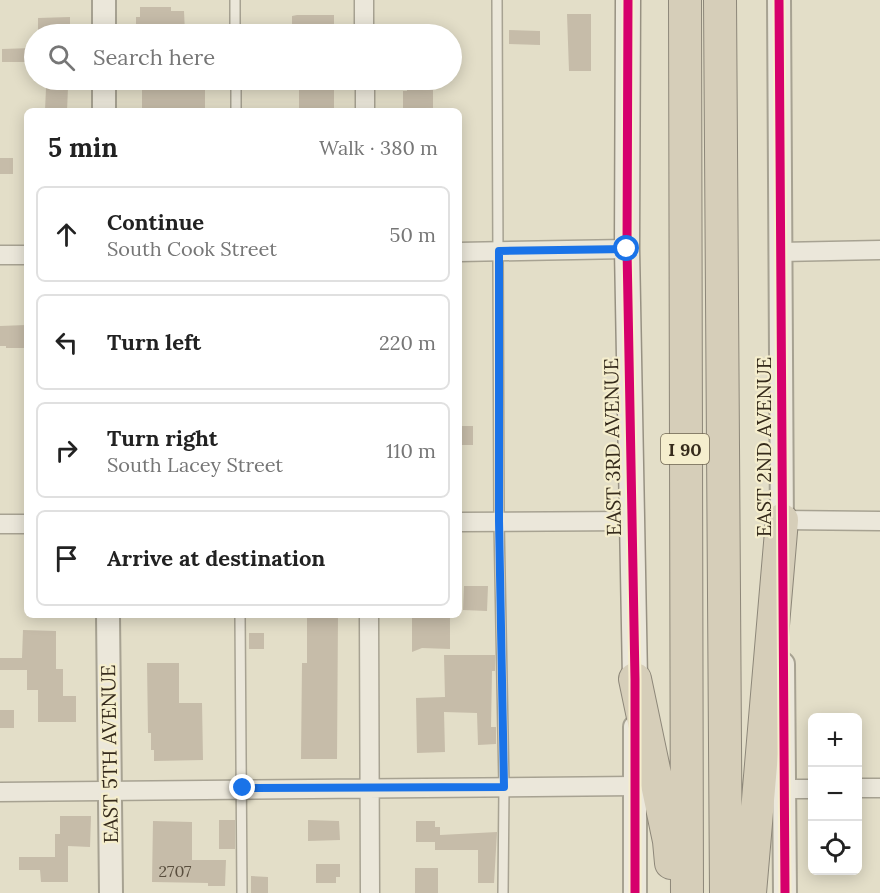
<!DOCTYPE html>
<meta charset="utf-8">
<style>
:root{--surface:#fff;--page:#f6f6f6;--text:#222;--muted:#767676;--line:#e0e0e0}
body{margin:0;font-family:Lora,serif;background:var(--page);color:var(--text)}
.controls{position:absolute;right:18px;bottom:18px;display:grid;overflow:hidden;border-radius:9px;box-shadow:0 3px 15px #0003}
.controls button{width:54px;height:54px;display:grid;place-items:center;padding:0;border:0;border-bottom:2px solid var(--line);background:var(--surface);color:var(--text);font:30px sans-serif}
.stop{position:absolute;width:18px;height:18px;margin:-14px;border:4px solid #1a73e8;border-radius:50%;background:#fff}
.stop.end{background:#1a73e8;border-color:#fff;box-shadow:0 2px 6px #0008}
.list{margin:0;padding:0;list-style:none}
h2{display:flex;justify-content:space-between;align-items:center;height:78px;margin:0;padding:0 24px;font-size:26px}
h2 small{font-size:20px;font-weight:400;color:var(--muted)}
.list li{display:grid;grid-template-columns:39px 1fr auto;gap:18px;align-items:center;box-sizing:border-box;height:96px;margin:0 12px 12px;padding:0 12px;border:2px solid var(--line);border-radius:9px}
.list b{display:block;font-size:22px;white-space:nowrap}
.list p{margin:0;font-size:20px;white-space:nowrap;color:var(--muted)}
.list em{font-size:20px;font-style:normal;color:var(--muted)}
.icon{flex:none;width:33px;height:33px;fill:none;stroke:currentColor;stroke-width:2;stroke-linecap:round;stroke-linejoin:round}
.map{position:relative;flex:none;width:880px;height:893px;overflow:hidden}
.search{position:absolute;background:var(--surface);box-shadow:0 3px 15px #0003;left:24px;top:24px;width:438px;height:66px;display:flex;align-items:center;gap:15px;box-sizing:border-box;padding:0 21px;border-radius:33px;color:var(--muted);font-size:22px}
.panel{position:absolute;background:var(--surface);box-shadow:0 3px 15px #0003;left:24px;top:108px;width:438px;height:510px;border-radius:9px}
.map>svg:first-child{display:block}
.building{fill:#c6bca9}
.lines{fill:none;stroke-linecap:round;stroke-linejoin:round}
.service-casing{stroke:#a7a292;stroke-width:12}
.minor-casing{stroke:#a7a292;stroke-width:21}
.tertiary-casing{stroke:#a7a292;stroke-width:26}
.secondary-casing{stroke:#979182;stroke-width:27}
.motorway-casing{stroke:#8d8779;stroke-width:34}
.service{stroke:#ebe7da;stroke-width:9}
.minor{stroke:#ebe7da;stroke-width:18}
.tertiary{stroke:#ebe7da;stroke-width:22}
.secondary{stroke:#ebe7da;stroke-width:24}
.motorway{stroke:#d6ceb9;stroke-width:32}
.cycleway-casing{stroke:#f5eecd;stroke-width:13}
.cycleway{stroke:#d6006c;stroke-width:9}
.route{stroke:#1a73e8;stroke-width:8}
.labels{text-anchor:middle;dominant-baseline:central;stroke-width:4.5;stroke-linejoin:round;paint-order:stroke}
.number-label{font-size:16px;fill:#594e3e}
.shield{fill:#f5eecd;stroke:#6f6550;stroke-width:1.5}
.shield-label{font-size:18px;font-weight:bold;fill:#352a1b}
.street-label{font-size:20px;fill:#352a1b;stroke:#f5eecd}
</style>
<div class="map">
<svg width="880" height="893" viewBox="0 0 880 893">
<rect width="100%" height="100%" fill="#e3dec8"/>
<path class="building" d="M 140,7 L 171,7 L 171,11 L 184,11 L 185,33 L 140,34 L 140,33 L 136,33 L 136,17 L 140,17 Z
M 567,14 L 591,14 L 591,71 L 569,71 Z
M 297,15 L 334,15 L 334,34 L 292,34 L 292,16 Z
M 70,17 L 70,34 L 38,34 L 38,18 Z
M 509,30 L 540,31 L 540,45 L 509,44 Z
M 32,48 L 32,62 L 2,62 L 2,49 Z
M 52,80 L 65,80 L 65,88 L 68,88 L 67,111 L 45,111 L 46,88 L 52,88 Z
M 179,83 L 205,83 L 205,111 L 142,111 L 142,89 L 179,89 Z
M 299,89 L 334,89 L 334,111 L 299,111 Z
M 407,90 L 433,90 L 433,111 L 403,110 L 403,91 L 407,91 Z
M 0,158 L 13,158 L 13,174 L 0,174 Z
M 26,325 L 27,348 L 6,348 L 6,346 L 0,346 L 0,326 Z
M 459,426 L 473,426 L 473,445 L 459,445 Z
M 464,586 L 488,586 L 487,611 L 463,610 Z
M 307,615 L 338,615 L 337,759 L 301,759 L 302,663 L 307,663 Z
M 412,615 L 450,615 L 450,649 L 422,648 L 412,652 Z
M 23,630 L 56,631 L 56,669 L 63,669 L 63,696 L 76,696 L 76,722 L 38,722 L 38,690 L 27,690 L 27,670 L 0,670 L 0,658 L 22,658 Z
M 249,633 L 264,633 L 264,649 L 249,649 Z
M 444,655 L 495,655 L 495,671 L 492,671 L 491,727 L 496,727 L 496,744 L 478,745 L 477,713 L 444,712 L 445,752 L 417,753 L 416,698 L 445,697 Z
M 147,663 L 179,663 L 179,703 L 202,703 L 203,760 L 154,761 L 154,750 L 151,750 L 151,733 L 148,733 Z
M 0,710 L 14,710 L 14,728 L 0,728 Z
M 60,816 L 91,816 L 90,847 L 68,846 L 68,882 L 41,882 L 40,870 L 19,870 L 19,857 L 55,857 L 55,834 L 60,834 Z
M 219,820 L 235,820 L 235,849 L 219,849 Z
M 308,820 L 339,821 L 340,840 L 308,841 Z
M 153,821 L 192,822 L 192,860 L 226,860 L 225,886 L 208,886 L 208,883 L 152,882 Z
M 416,821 L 435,821 L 435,827 L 440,827 L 440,835 L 497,832 L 494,883 L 478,883 L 478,850 L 435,850 L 435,842 L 416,842 Z
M 316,864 L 340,864 L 340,877 L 336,877 L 336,883 L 316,883 Z
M 415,868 L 438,868 L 438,893 L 415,893 Z
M 251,876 L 268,877 L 268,893 L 251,893 Z"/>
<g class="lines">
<g class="service-casing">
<path id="service" d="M 235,0 L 235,34
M 497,0 L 499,521 L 504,787 L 503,893
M 236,80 L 236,111
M 240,615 L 242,893"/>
</g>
<g class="minor-casing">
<path id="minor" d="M 364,0 L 364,34
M 365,80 L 365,111
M 459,252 L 627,249
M 780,252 L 880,250
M 0,255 L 27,255
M 782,520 L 880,521
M 459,522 L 631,521
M 0,524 L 27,524
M 369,615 L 370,893
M 858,788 L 880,788
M 783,789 L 812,789
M 0,792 L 635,786"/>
</g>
<g class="tertiary-casing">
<path id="tertiary" d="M 779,0 L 782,535
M 104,34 L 104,0
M 104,111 L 104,80
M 108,615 L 111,893
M 783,664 L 785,893
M 635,727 L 635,893"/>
</g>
<g class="secondary-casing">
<path id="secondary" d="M 628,0 L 627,249 L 635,679"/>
</g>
<g class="motorway-casing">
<path id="motorway" d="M 685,0 L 687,893
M 720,0 L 726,893
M 635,679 L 669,841 L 671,863
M 750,893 L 782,520"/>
</g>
<use href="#service" class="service"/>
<use href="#minor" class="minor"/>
<use href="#tertiary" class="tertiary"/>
<use href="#secondary" class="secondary"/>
<use href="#motorway" class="motorway"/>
<g class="cycleway-casing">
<path id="cycleway" d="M 628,0 L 627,249 L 635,679 L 635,893
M 779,0 L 785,893"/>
</g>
<use href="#cycleway" class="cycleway"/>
</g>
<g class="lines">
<path class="route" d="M 243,788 L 504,787 L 499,521 L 499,251 L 627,249"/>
</g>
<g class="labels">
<g class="number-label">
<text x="175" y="871">2707</text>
</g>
<rect class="shield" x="661" y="434" width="48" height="30" rx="4.5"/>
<g class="shield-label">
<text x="685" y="449">I 90</text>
</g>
<g class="street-label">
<text transform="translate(612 447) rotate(-91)">EAST 3RD AVENUE</text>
<text transform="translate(763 447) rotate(-90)">EAST 2ND AVENUE</text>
<text transform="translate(109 754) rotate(-91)">EAST 5TH AVENUE</text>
</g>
</g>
</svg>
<div class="controls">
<button>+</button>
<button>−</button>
<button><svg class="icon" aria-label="locate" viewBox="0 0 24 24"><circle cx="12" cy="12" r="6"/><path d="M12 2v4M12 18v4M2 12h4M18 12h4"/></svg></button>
</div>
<div class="stop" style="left:627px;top:249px"></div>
<div class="stop end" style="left:243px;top:788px"></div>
<div class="search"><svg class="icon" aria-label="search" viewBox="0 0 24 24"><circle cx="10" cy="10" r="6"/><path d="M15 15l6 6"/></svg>Search here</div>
<section class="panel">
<h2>5 min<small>Walk · 380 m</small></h2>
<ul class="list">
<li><svg class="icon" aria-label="ahead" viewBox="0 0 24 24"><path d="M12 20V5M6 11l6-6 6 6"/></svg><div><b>Continue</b><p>South Cook Street</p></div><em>50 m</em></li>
<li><svg class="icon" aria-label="left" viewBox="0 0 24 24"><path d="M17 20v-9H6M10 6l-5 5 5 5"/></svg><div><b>Turn left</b></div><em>220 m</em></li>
<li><svg class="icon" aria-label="right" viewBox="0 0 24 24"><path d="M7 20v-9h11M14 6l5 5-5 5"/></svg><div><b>Turn right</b><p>South Lacey Street</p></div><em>110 m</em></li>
<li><svg class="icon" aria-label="arrive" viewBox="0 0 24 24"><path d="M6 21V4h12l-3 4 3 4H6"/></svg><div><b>Arrive at destination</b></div></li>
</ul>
</section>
</div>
